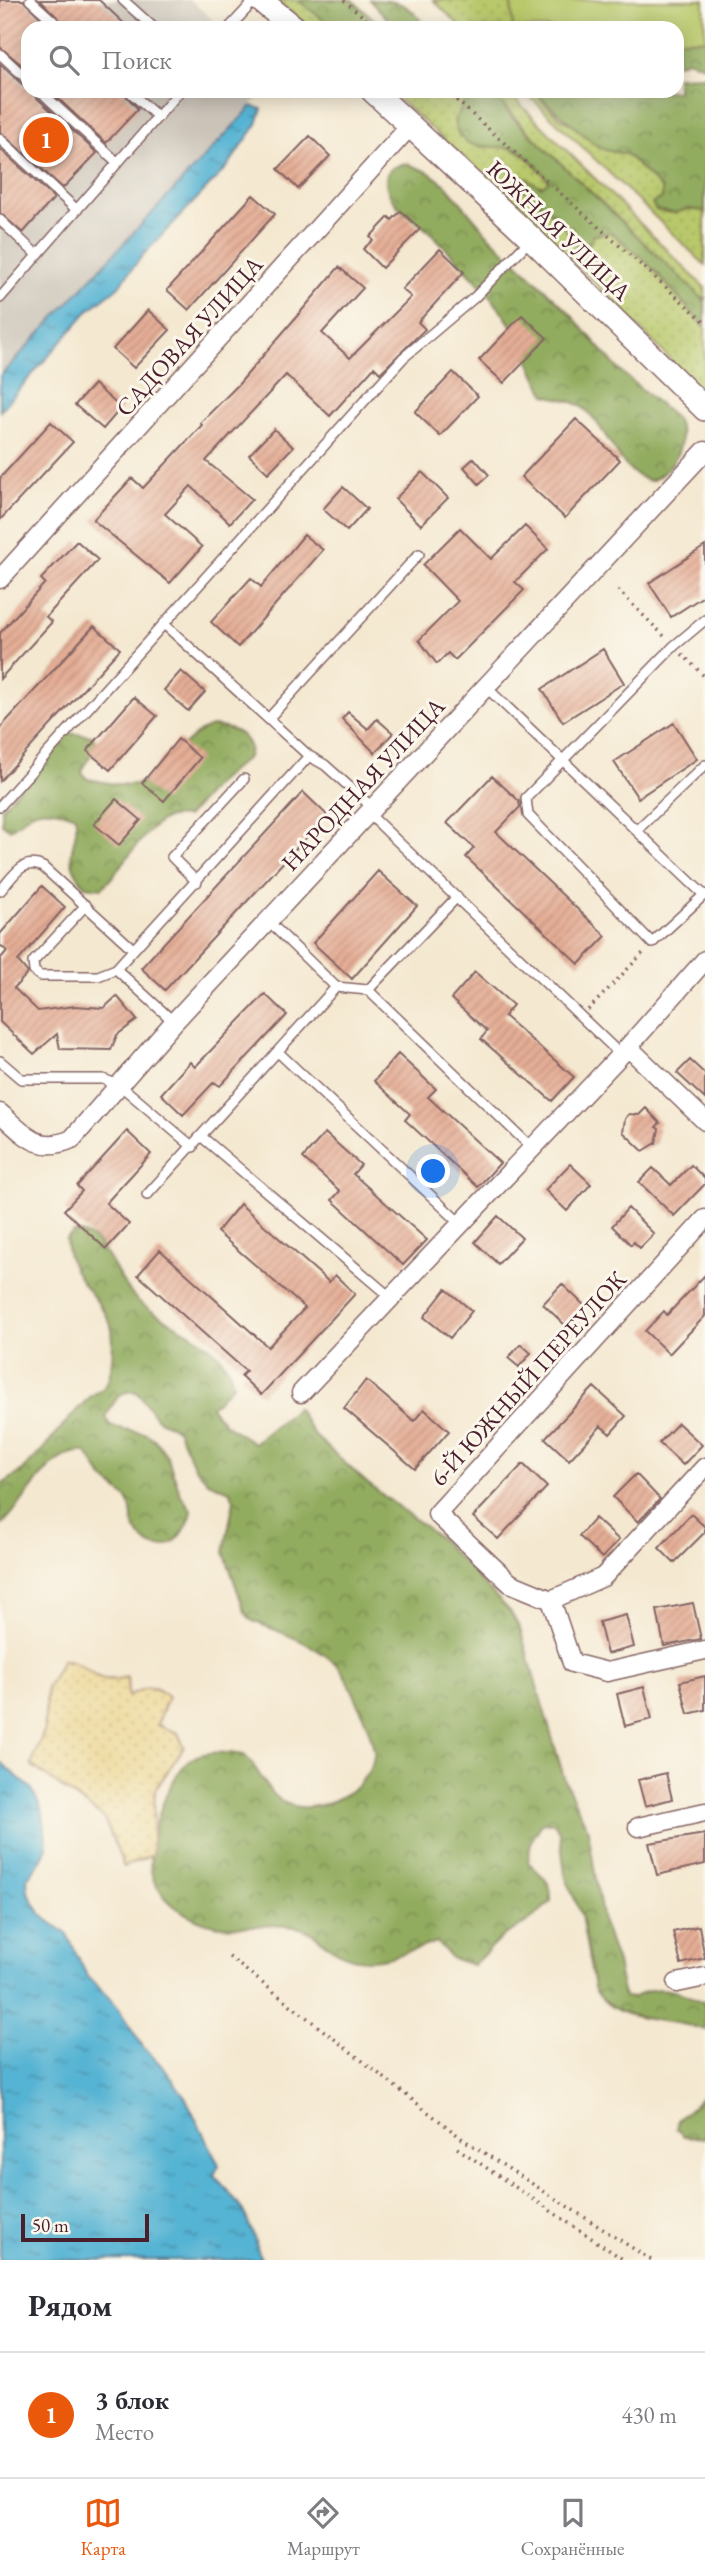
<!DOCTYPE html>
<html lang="ru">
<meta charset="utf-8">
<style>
:root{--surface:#fff;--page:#f7f7f7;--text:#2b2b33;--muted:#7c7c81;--line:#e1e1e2;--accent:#ea580c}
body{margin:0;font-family:"EB Garamond",serif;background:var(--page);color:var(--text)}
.scale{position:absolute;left:21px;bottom:18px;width:128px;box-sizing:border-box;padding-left:7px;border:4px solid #4a1f2b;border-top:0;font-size:19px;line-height:24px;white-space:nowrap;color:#4a1f2b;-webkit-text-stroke:5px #fbf7ec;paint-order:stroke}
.you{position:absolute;left:434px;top:1172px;width:24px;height:24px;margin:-18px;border:5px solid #fff;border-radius:50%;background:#1a73e8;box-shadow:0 0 0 10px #1a73e833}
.badge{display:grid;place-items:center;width:46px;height:46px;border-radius:50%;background:var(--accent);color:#fff;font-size:23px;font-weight:700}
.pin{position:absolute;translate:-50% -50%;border:4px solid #fff;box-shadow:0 2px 7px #0006}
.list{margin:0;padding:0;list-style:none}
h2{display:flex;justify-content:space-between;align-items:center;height:91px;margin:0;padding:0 28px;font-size:30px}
h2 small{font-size:23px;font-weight:400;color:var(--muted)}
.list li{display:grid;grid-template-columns:46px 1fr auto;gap:21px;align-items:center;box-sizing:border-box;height:126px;padding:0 28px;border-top:2px solid var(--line)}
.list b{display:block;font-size:26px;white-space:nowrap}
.list p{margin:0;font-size:23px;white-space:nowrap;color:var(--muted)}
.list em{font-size:23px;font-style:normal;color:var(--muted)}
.icon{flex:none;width:38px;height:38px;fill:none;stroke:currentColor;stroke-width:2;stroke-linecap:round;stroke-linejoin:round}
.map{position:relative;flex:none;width:705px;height:2260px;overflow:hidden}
.search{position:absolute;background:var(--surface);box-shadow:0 4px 18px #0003;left:21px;right:21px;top:21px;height:77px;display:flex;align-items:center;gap:18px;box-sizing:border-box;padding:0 24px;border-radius:21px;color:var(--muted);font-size:26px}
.sheet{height:217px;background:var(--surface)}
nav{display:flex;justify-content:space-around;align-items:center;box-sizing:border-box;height:98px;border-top:2px solid var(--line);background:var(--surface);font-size:19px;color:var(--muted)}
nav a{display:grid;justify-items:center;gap:4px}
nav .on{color:var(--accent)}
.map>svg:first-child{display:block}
.industrial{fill:#cbc3b8}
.grass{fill:url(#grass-dots);stroke:#81744b;stroke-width:2}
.forest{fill:url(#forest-crowns);stroke:#6e6645;stroke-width:2}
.sand{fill:url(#sand-dots);stroke:#9c7c64;stroke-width:2}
.pitch{fill:#b8c86b;stroke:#81744b;stroke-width:2}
.water{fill:url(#water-ripples);stroke:#4f697f;stroke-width:2}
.building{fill:url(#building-hatch)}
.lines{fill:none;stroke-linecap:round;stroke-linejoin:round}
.service-casing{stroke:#866565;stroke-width:12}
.minor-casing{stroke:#866565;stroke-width:21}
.tertiary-casing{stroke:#866565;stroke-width:26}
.path{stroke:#866565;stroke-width:3.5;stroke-dasharray:2 5;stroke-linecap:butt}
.service{stroke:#fff;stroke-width:9}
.minor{stroke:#fff;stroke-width:18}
.tertiary{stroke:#fff;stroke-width:23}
.labels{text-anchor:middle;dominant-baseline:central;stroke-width:6;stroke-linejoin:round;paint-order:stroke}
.street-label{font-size:24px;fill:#4a1f2b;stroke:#fbf7ec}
</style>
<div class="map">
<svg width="705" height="2260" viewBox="0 0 705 2260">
<defs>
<pattern id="grass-dots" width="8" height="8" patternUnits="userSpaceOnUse" patternTransform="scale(1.75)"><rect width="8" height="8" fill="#b8c86b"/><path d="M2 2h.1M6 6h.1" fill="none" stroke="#a0ab5d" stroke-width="1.8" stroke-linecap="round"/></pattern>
<pattern id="forest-crowns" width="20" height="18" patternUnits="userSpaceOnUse" patternTransform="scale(1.75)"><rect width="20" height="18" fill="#92ac5f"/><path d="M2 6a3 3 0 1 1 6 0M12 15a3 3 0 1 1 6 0" fill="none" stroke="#798b4f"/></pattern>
<pattern id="sand-dots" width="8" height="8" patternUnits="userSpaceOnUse" patternTransform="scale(1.75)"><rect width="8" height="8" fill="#eeda9e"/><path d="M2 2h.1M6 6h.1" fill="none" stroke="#cebb88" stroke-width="1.8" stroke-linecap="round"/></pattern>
<pattern id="water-ripples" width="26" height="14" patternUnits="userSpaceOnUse" patternTransform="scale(1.75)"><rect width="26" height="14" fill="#54b3d3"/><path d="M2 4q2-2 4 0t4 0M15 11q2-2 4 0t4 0" fill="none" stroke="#4891ab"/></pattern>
<pattern id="building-hatch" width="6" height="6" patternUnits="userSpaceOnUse" patternTransform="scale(1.75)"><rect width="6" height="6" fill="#e4ad95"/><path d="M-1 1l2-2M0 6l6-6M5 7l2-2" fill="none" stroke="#c59481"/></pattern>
</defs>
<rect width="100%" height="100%" fill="#fbf7ec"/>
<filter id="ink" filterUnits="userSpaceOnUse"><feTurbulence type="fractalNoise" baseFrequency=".0143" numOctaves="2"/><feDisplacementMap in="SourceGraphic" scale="14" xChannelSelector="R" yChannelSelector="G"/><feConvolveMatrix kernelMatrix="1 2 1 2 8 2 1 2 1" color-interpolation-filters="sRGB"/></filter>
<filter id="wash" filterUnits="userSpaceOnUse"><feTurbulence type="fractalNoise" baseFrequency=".00686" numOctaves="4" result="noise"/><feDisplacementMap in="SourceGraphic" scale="28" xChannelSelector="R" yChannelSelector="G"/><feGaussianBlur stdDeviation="1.57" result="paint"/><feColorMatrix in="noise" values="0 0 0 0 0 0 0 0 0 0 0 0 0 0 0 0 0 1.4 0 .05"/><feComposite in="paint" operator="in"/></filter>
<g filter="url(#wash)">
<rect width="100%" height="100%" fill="#f4e8d0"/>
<path class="industrial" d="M 0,0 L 190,0 L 222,28 L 28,28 L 28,91 L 264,91 L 0,376 Z"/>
<path class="grass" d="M 275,0 L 298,0 L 334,28 L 310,28 Z
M 433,0 L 511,0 L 513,28 L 462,28 Z
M 389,91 L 465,91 L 461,135 C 481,157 497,140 517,150 C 529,156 541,171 549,181 L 547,185 L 536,185 L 527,178 L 518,182 L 564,225 L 575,244 L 585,250 L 593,235 L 611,232 L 646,261 L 705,327 L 705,396 C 604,289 499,187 389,91 Z
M 490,91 L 507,91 L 705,288 L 705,301 L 550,154 Z
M 524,91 L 538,91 L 540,99 L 561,119 L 573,125 L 600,148 L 626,154 L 662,189 L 662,198 L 653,203 L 656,210 L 674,213 L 687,209 L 705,211 L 705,265 Z"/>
<path class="forest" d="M 298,0 L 352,0 L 384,28 L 334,28 Z
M 370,0 C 398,0 410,3 426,28 L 396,28 Z
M 705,39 L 705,66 L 687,60 L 677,64 L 677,40 Z
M 705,76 L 705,211 L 688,209 L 674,213 L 656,210 L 652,203 L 662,198 L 662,189 L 626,154 L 605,150 L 592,142 L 538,95 L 538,91 L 677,91 L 677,77 Z
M 465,91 C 494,91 494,91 510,115 L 702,298 L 705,301 L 705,327 L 646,261 L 611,232 L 594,235 L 585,251 C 572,246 572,234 564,225 C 550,209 531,200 517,182 L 518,177 L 523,176 L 541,187 L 549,181 C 542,171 528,155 517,150 C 497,141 460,159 454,120 L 463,107 Z
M 408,164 L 428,172 L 446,185 L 489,236 L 567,310 L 619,370 L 676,419 C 689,443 674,469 651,481 C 617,474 610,429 582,407 C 572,399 557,399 546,395 C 534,375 526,352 515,332 C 494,296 464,267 435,237 C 420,221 388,208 386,182 C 385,168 397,165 408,164 Z
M 212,726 C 230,728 243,730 250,748 L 248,757 L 214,786 L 187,817 C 182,817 175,816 170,817 C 148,822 119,873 102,888 L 85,886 C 57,853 82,843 75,816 C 62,811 41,805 28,815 C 21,821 17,826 9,829 L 2,824 L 2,808 L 68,733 L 92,736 L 96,742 C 95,755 84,761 82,773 L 87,779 C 102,781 120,787 135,784 C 163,779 182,735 212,726 Z
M 74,1232 C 107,1233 113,1277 136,1299 C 166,1328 226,1337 233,1385 L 211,1407 L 225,1424 L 254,1443 L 297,1408 L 314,1435 L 367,1483 L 438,1537 L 510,1611 L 520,1629 L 565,1781 L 588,1830 L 603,1923 L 617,1963 L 624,1997 L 633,1998 C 656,1981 682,1992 705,2003 L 705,2030 C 670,2016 615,2027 594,1988 L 581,1915 L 565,1875 L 560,1833 L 554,1823 L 543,1822 L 531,1841 L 528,1862 C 542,1876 552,1880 551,1902 L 525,1924 L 504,1935 L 473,1965 L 451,1958 L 437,1942 C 403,1953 368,1971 336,1951 C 324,1944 314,1931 300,1928 C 253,1918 222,1941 177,1908 C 167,1901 155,1887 152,1875 C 144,1847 168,1768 197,1756 C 213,1750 228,1753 244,1755 C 261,1770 264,1791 285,1803 C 316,1818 369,1790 374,1757 C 376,1741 349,1676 336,1664 C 313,1642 280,1633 251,1620 L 245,1612 L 224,1552 L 234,1500 L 230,1491 L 208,1482 L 194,1466 L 177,1429 L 157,1419 L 137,1392 C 118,1389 114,1402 106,1417 L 110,1426 L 147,1434 L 155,1440 L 167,1456 L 181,1495 L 192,1511 C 186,1539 159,1564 137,1532 C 130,1522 133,1510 128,1501 C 123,1492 111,1487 104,1479 C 97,1471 93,1461 86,1452 C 49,1447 25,1506 0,1526 L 0,1485 C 35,1468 59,1425 88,1399 C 93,1394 101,1391 105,1386 C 113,1376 115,1334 110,1323 C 95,1290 68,1279 66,1239 Z
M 705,2094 L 705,2138 L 684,2136 L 676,2129 L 678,2120 Z"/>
<path class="sand" d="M 63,1659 C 96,1665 89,1687 127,1677 L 128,1696 C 145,1687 153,1683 168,1697 L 157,1725 L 178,1733 L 184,1747 L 155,1790 L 152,1855 L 124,1867 L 104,1818 L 31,1765 L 44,1731 L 47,1688 Z"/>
<path class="pitch" d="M 511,0 L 704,0 L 705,39 L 677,40 L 677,28 L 513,28 Z"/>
<path class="water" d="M 252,106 L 262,109 L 257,124 L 227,167 L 142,256 L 118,287 L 89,310 L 0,411 L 0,376 Z
M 0,1762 L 32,1789 L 43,1813 L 47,1847 L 41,1861 L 27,1878 L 28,1892 L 41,1915 L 67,1934 L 87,1976 L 115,2004 L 144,2048 L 166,2070 L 186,2099 L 219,2165 L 214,2175 C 246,2211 248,2215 261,2260 L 0,2260 Z"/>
<g id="blocks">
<path class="building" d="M 0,0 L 23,0 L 51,28 L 28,28 L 28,70 L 0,47 Z
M 40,0 L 99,0 L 129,28 L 68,28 Z
M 0,64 L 97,153 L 63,188 L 0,132 Z
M 50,91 L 122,91 L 138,109 L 106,143 Z
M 310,136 L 330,156 L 298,189 L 278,169 Z
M 0,149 L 54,198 L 23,233 L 0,213 Z
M 253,195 L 275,214 L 189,310 L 167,290 Z
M 401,211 L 420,229 L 382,268 L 363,249 L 373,240 L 370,237 L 389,217 L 392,220 Z
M 440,249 L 464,272 L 418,322 L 425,329 L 380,373 L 374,367 L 330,416 L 286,375 L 206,461 L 252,499 L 230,523 L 191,486 L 165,514 L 202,547 L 170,583 L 93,520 L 132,478 L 143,488 L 202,425 L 200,423 L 238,385 L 339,267 L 363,288 L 322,333 L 350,358 L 411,297 L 402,289 Z
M 148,310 L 170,330 L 134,368 L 113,349 Z
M 522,315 L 547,338 L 504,383 L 479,360 Z
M 453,372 L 478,396 L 440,436 L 415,412 Z
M 94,384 L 121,408 L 103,429 L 75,405 Z
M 576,419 L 620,460 L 565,518 L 521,477 Z
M 51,422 L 73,442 L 0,520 L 0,478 Z
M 274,429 L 293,447 L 268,473 L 249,455 Z
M 474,458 L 489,475 L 479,484 L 464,467 Z
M 422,472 L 448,498 L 421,525 L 395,499 Z
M 343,487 L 367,509 L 347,531 L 323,509 Z
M 525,526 L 548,549 L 515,582 L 524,590 L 455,660 L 448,653 L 437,664 L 419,640 L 458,601 L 423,565 L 460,528 L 491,559 Z
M 304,535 L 323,550 L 238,647 L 211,622 L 251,578 L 261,587 Z
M 77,541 L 98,560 L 46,617 L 52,622 L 0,679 L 0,633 L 45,583 L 41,579 Z
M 705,546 L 705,595 L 671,617 L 649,583 Z
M 94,626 L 120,649 L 0,781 L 0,728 Z
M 603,649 L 624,683 L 563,722 L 542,689 Z
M 181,671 L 205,692 L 188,711 L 164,690 Z
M 134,697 L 157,716 L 110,770 L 87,751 Z
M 348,712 L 368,729 L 377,719 L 393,733 L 375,753 L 342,719 Z
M 674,723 L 697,759 L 638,798 L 614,762 Z
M 178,739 L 200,758 L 164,801 L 142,783 Z
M 492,776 L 519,801 L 520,807 L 496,832 L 606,936 L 579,964 L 466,857 L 474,848 L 447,823 Z
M 303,792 L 327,815 L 165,990 L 141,968 Z
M 116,799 L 141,820 L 119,845 L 94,824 Z
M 378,871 L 417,906 L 352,979 L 313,943 Z
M 42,886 L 65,907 L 18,961 L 28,973 L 14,988 L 38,1011 L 75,1006 L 104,1008 L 117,996 L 137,1020 L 117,1035 L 111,1050 L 60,1049 L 57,1034 L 34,1054 L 0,1022 L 0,959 L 7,951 L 0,945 L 0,934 Z
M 475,972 L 513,1005 L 504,1016 L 574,1077 L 552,1101 L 481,1039 L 487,1031 L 451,999 Z
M 265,994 L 287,1015 L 220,1086 L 214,1082 L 183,1115 L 161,1094 L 190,1062 L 195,1067 Z
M 398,1054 L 436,1089 L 428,1097 L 500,1163 L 478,1187 L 405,1120 L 410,1114 L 374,1081 Z
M 690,1060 L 705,1074 L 705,1099 L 677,1073 Z
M 646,1108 L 660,1123 L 656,1127 L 659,1129 L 656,1143 L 643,1151 L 623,1132 L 625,1119 L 629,1114 L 639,1115 Z
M 127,1131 L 151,1154 L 106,1203 L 129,1224 L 106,1249 L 64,1210 L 82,1191 L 77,1186 Z
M 325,1133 L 361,1165 L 353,1174 L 427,1240 L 403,1265 L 332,1200 L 340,1191 L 303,1158 Z
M 570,1164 L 591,1184 L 567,1211 L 545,1190 Z
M 691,1165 L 705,1179 L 705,1184 L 674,1216 L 639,1182 L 653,1168 L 671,1185 Z
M 240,1204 L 329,1282 L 335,1275 L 355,1294 L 261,1395 L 241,1376 L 246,1371 L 138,1275 L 160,1250 L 268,1347 L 305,1308 L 217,1232 Z
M 628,1208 L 654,1234 L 640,1248 L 634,1242 L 631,1245 L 612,1226 Z
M 498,1216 L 522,1238 L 498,1264 L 475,1242 Z
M 705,1275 L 705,1316 L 669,1354 L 645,1331 L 664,1311 L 667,1315 Z
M 562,1284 L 586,1307 L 567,1327 L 543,1304 Z
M 446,1289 L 472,1311 L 450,1338 L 424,1317 Z
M 521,1344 L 531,1353 L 519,1367 L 508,1358 Z
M 366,1380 L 414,1421 L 424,1409 L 449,1431 L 415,1469 L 344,1408 Z
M 594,1387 L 626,1416 L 610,1434 L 601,1426 L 569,1460 L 545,1438 Z
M 678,1423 L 702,1445 L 683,1465 L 659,1443 Z
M 523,1464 L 547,1487 L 498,1539 L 473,1517 Z
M 636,1474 L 660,1499 L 638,1522 L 613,1497 Z
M 691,1514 L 705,1527 L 705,1532 L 674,1563 L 659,1548 Z
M 595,1518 L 619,1540 L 602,1558 L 579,1536 Z
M 693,1603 L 701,1639 L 664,1646 L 657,1610 Z
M 626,1615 L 634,1647 L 607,1654 L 599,1622 Z
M 705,1676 L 705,1710 L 688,1714 L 680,1682 Z
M 644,1687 L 652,1719 L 625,1726 L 617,1694 Z
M 666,1773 L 672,1799 L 645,1806 L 638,1780 Z
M 705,1834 L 705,1864 L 657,1875 L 649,1843 Z
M 699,1926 L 705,1958 L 681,1964 L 673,1932 Z"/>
</g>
</g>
<g filter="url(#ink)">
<use href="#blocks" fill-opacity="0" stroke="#866565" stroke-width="2"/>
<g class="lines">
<g class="service-casing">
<path id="service" d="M 30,0 L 61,28
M 123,0 L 154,28
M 229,28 L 255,0
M 0,54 L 28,80
M 40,91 L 118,163
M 129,91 L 158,117
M 0,139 L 77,210
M 0,220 L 37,255
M 0,298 L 180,91
M 705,620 L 674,646 L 526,798 L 528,815 L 652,943 L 705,894
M 164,624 L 309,756 L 325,765 L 373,808
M 487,688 L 704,895
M 269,718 L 419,554
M 0,806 L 403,358 L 475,297 L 530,240
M 368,813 L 620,1054
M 638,829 L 705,765
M 197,882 L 172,857 L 244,779
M 0,891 C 13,877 22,857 43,867 L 133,949
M 86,905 L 33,962 L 34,971 L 40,976 L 98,976 L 116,969 L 174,1022
M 268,921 L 336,987 L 368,990 L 532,1148
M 116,969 L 309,756
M 368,990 L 457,897
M 278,1052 L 460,1223
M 0,1061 L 21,1079 L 103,1079 L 121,1086 L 193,1147
M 202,1137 L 390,1297
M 147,1195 L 336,987"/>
</g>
<g class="minor-casing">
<path id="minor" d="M 0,579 L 412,124
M 628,1047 L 705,1121
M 0,1113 C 25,1135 38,1154 72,1139 L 174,1022 L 705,451
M 705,1219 L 437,1514 L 510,1583 L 551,1600 L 603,1577 L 705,1467
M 301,1393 L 628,1047 L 705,960
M 551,1600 L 572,1663 L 607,1672 L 705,1650
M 638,1827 L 705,1812
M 677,1983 L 705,1977"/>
</g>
<g class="tertiary-casing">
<path id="tertiary" d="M 260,0 L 295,28
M 373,91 L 531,238 L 705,409"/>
</g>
<path class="path" d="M 344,0 L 376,28
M 446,91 L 705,322
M 618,590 L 666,638
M 682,654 L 705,677
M 588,1010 L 644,952
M 229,1957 L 464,2140 L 651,2260
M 457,2148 L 624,2260"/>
<use href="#service" class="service"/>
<use href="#minor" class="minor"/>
<use href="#tertiary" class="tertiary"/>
</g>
</g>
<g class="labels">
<g class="street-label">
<text transform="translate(559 230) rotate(44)">ЮЖНАЯ УЛИЦА</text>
<text transform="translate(189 336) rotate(-48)">САДОВАЯ УЛИЦА</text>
<text transform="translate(363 784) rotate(-47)">НАРОДНАЯ УЛИЦА</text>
<text transform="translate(528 1378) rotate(-48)">6-Й ЮЖНЫЙ ПЕРЕУЛОК</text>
</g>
</g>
</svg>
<div class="scale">50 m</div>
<div class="you"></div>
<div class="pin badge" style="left:46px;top:140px">1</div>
<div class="search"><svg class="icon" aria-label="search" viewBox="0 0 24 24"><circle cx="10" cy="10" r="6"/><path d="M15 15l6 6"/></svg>Поиск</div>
</div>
<section class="sheet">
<h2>Рядом<small></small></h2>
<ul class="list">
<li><span class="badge">1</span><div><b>3 блок</b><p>Место</p></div><em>430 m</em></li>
</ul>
</section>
<nav>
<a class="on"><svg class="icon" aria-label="map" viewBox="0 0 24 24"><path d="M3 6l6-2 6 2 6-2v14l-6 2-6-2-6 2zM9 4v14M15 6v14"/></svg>Карта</a>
<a><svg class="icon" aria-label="directions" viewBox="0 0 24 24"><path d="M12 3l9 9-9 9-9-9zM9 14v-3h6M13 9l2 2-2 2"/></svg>Маршрут</a>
<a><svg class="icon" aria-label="saved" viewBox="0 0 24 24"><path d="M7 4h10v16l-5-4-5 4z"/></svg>Сохранённые</a>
</nav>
